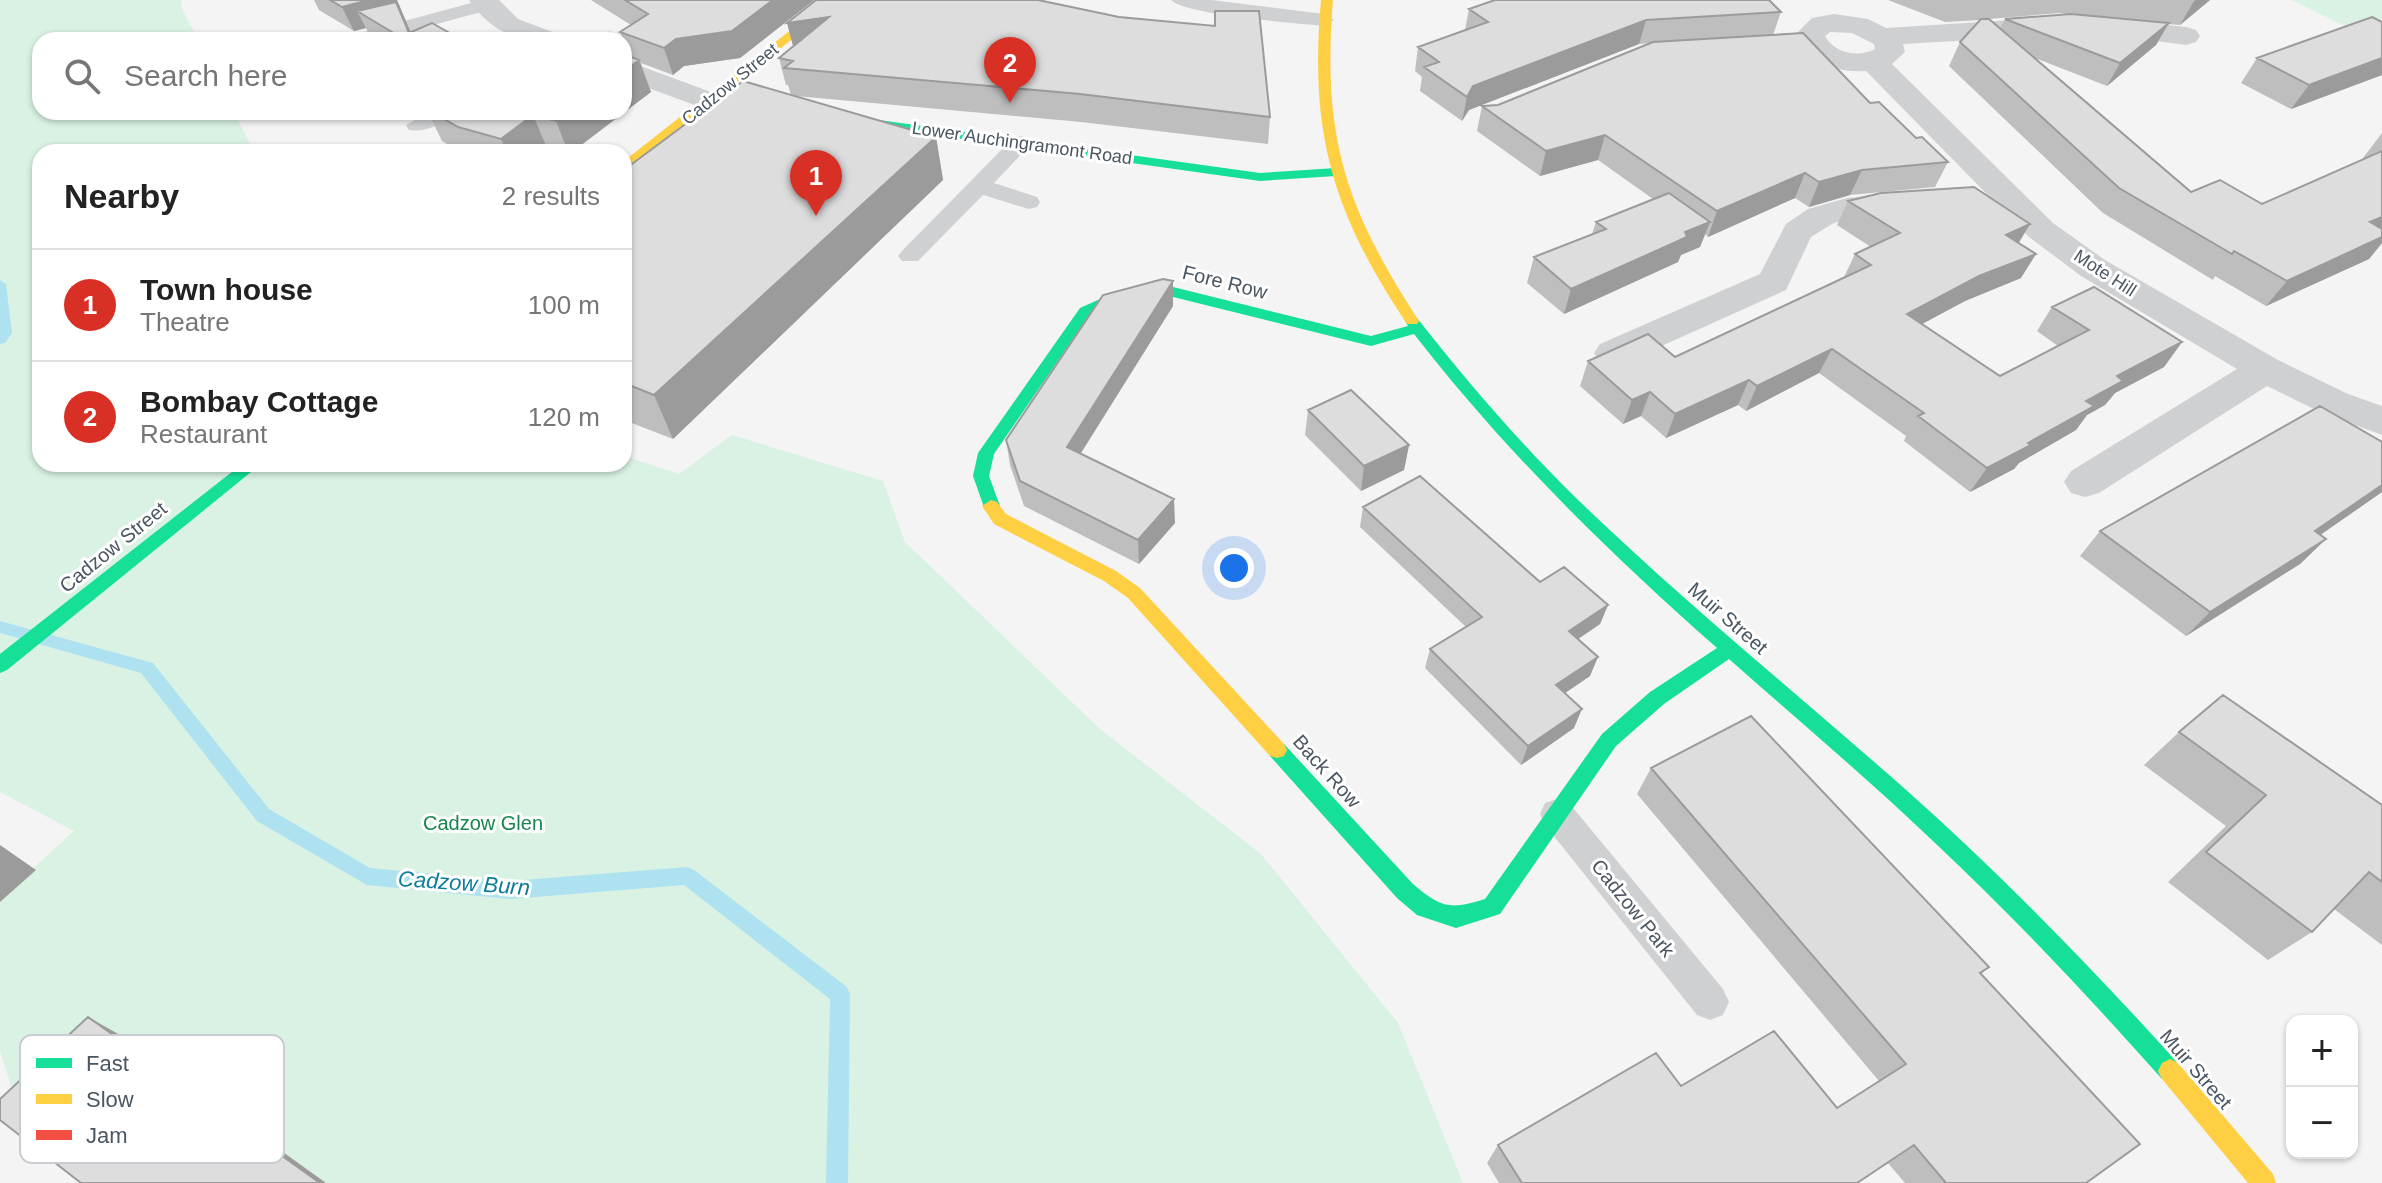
<!DOCTYPE html>
<meta charset="utf-8">
<style>
:root{--surface:#fff;--page:#f6f6f6;--text:#222;--muted:#767676;--line:#e0e0e0;--accent:#d93025}
body{margin:0;font-family:Arial,sans-serif;background:var(--page);color:var(--text)}
.controls{position:absolute;right:24px;bottom:24px;display:grid;overflow:hidden;border-radius:16px;box-shadow:0 2px 6px #0004}
.controls button{width:72px;height:72px;display:grid;place-items:center;padding:0;border:0;border-bottom:2px solid var(--line);background:var(--surface);color:var(--text);font:40px sans-serif}
.you{position:absolute;left:1234px;top:568px;width:28px;height:28px;margin:-20px;border:6px solid #fff;border-radius:50%;background:#1a73e8;box-shadow:0 0 0 12px #1a73e833}
.badge{display:grid;place-items:center;width:52px;height:52px;border-radius:50%;background:var(--accent);color:#fff;font-size:26px;font-weight:700}
.pin{position:absolute;translate:-50% -66px;filter:drop-shadow(0 2px 4px #0008)}
.pin::after{content:'';position:absolute;top:42px;width:28px;height:24px;background:inherit;clip-path:polygon(0 0,100% 0,50% 100%)}
.list{margin:0;padding:0;list-style:none}
h2{display:flex;justify-content:space-between;align-items:center;height:104px;margin:0;padding:0 32px;font-size:34px}
h2 small{font-size:26px;font-weight:400;color:var(--muted)}
.list li{display:grid;grid-template-columns:52px 1fr auto;gap:24px;align-items:center;box-sizing:border-box;height:112px;padding:0 32px;border-top:2px solid var(--line)}
.list b{display:block;font-size:30px;white-space:nowrap}
.list p{margin:0;font-size:26px;white-space:nowrap;color:var(--muted)}
.list em{font-size:26px;font-style:normal;color:var(--muted)}
.icon{flex:none;width:44px;height:44px;fill:none;stroke:currentColor;stroke-width:2;stroke-linecap:round;stroke-linejoin:round}
.map{position:relative;flex:none;width:2382px;height:1183px;overflow:hidden}
.search{position:absolute;background:var(--surface);box-shadow:0 2px 6px #0004;left:32px;top:32px;width:600px;height:88px;display:flex;align-items:center;gap:20px;box-sizing:border-box;padding:0 28px;border-radius:24px;color:var(--muted);font-size:30px}
.panel{position:absolute;background:var(--surface);box-shadow:0 2px 6px #0004;left:32px;top:144px;width:600px;height:328px;border-radius:24px}
.map>svg:first-child{display:block}
.green{fill:#d9f2e3}
.lines{fill:none;stroke-linecap:round;stroke-linejoin:round}
.stream{fill:#aee2f0;fill-rule:evenodd}
.lane{fill:#ced0d2;fill-rule:evenodd}
.street{fill:#ced0d2;fill-rule:evenodd}
.fast{fill:#16e098;fill-rule:evenodd}
.slow{fill:#ffcf43;fill-rule:evenodd}
.jam{fill:#f24e42;fill-rule:evenodd}
.wall{fill:#bebebf;fill-rule:evenodd}
.shaded-wall{fill:#9b9b9b}
.building{fill:#ddddde;stroke:#9b9b9b;stroke-width:2}
.labels{text-anchor:middle;dominant-baseline:central;stroke-width:6;stroke-linejoin:round;paint-order:stroke}
.far-street-label{font-size:18px;fill:#4a5661;stroke:#fff}
.street-label{font-size:20px;fill:#4a5661;stroke:#fff}
.park-label{font-size:20px;fill:#17864f;stroke:#fff}
.water-label{font-size:22px;font-style:italic;fill:#0c7c9b;stroke:#fff}
.key{fill:#fff;stroke:#c9ccd0;stroke-width:2}
.key-label{font-size:22px;fill:#4a5661}
</style>
<div class="map">
<svg width="2382" height="1183" viewBox="0 0 2382 1183">
<rect width="100%" height="100%" fill="#f4f4f4"/>
<path class="green" d="M 0,0 L 181,0 L 182,9 L 198,40 L 40,40 L 40,112 L 234,112 L 254,152 L 40,152 L 40,464 L 624,464 L 624,456 L 679,474 L 732,435 L 883,481 L 905,542 L 1100,729 L 1261,854 L 1398,1023 L 1463,1183 L 326,1183 L 24,1126 L 0,1051 L 0,898 L 74,831 L 0,792 Z
M 2292,0 L 2382,0 L 2382,44 Z"/>
<g class="lines">
<path class="stream" d="M 0,280 L 6,284 L 12,333 L 5,343 L 0,344 Z
M 0,621 L 153,663 L 269,809 L 370,868 L 511,881 L 687,867 L 694,870 L 847,987 L 850,994 L 848,1183 L 826,1183 L 830,999 L 684,885 L 511,899 L 367,885 L 257,821 L 141,673 L 0,633 Z"/>
<path class="lane" d="M 482,0 L 492,1 L 495,5 L 492,9 L 378,40 L 346,40 L 349,36 Z
M 1171,0 L 1211,0 L 1324,14 L 1334,20 L 1324,26 C 1297,23 1185,15 1171,0 Z
M 429,112 L 457,112 C 447,123 424,133 409,130 L 406,125 Z
M 1022,136 L 1033,142 L 994,183 L 1037,197 L 1040,202 L 1037,207 L 1029,209 L 983,195 L 918,261 L 902,261 L 898,256 L 902,251 L 1014,137 Z
M 1557,799 L 1569,803 L 1723,989 L 1729,1002 L 1723,1015 L 1710,1020 L 1697,1015 L 1545,825 L 1540,814 L 1545,803 Z"/>
<path class="street" d="M 469,0 L 499,0 L 518,19 L 558,34 L 562,40 C 519,40 496,38 469,0 Z
M 1834,14 L 1868,19 L 1886,28 L 2028,19 L 2038,22 L 2042,28 L 2038,34 L 2028,37 L 1903,44 L 1905,52 L 1892,64 L 2053,223 L 2105,260 L 2278,360 L 2348,394 L 2382,406 L 2382,435 L 2320,412 L 2267,386 L 2099,493 L 2085,497 L 2071,493 L 2064,482 L 2071,471 L 2237,369 L 2081,276 L 2029,237 L 1866,71 C 1837,73 1806,63 1796,34 L 1812,18 ZM 1830,32 L 1852,33 L 1874,44 L 1875,49 C 1858,58 1834,53 1825,36 Z
M 2105,18 L 2186,27 L 2196,30 L 2200,36 L 2196,42 L 2186,45 L 2095,33 L 2091,27 L 2095,21 Z
M 624,60 L 719,95 L 723,101 L 719,107 L 708,110 L 624,79 Z
M 1901,193 L 1913,196 L 1918,203 L 1913,210 L 1847,218 L 1832,224 L 1811,237 L 1786,290 L 1626,362 L 1613,365 L 1600,362 L 1594,353 L 1600,344 L 1760,274 L 1786,224 L 1808,209 L 1847,198 Z"/>
<path class="fast" d="M 843,115 L 1260,173 L 1336,168 L 1343,172 L 1336,176 L 1260,181 L 839,122 L 839,116 Z
M 1165,285 L 1371,336 L 1408,326 L 1405,321 L 1407,318 L 1417,318 C 1466,380 1517,440 1573,495 C 1679,598 1794,691 1904,788 C 2001,874 2091,967 2178,1063 L 2182,1071 L 2178,1079 L 2170,1083 L 2162,1079 C 2089,997 2014,917 1934,842 C 1868,779 1798,720 1729,659 L 1664,704 L 1616,746 L 1500,914 L 1456,928 L 1417,915 L 1397,898 L 1270,756 L 1267,750 L 1270,744 L 1277,742 L 1284,744 L 1413,884 C 1441,908 1450,910 1485,899 L 1602,734 L 1650,692 L 1717,648 C 1607,551 1504,450 1414,334 L 1371,346 L 1165,295 L 1121,300 L 1090,314 L 994,454 L 989,476 L 1000,506 L 997,510 L 985,510 L 973,476 L 978,453 L 1080,308 L 1118,291 Z
M 242,464 L 261,464 L 7,670 L 0,673 L 0,654 Z"/>
<path class="slow" d="M 829,0 L 842,0 L 624,172 L 624,161 Z
M 1321,0 L 1333,0 C 1322,137 1345,207 1419,321 L 1417,324 L 1407,324 C 1333,213 1309,134 1321,0 Z
M 991,500 L 997,502 L 1006,514 L 1116,571 L 1140,588 L 1284,744 L 1287,750 L 1284,756 L 1277,758 L 1270,756 L 1128,598 L 1104,581 L 994,524 L 982,506 Z
M 2170,1059 L 2178,1063 L 2273,1174 L 2276,1183 L 2248,1183 L 2162,1079 L 2158,1071 L 2162,1063 Z"/>
<path class="jam" d="M 708,97 L 774,106 L 780,110 L 774,114 L 704,104 L 704,98 Z"/>
</g>
<path class="wall" d="M 314,0 L 397,0 L 411,33 L 462,40 L 372,40 L 366,28 L 354,31 L 319,10 Z
M 591,0 L 814,0 L 740,58 L 684,66 L 673,75 L 641,63 L 651,92 L 572,152 L 561,152 L 547,148 L 542,152 L 461,152 L 442,141 L 428,112 L 624,112 L 629,55 L 620,32 L 631,25 Z
M 816,0 L 1045,0 L 1044,1 L 1270,117 L 1268,144 L 1081,122 L 796,96 L 936,137 L 943,180 L 673,439 L 624,420 L 624,170 L 791,95 L 788,85 L 786,85 L 779,58 L 793,46 Z
M 1888,0 L 2210,0 L 2180,25 L 2168,24 L 2156,45 L 2107,86 L 2035,58 L 2191,192 L 2262,204 L 2365,159 L 2363,158 L 2382,133 L 2382,243 L 2369,259 L 2266,306 L 2215,276 L 2213,280 L 2103,213 L 1949,66 L 1960,42 L 1981,20 L 1945,22 ZM 2059,13 L 2076,15 L 2005,19 L 2000,28 L 1989,19 Z
M 1469,9 L 1781,12 L 1773,35 L 1870,103 L 1948,162 L 1935,187 L 1850,195 L 1809,207 L 1795,198 L 1708,237 L 1705,234 L 1700,247 L 1681,255 L 1678,262 L 1564,314 L 1527,283 L 1534,257 L 1592,234 L 1596,222 L 1653,199 L 1598,160 L 1540,176 L 1477,131 L 1482,106 L 1498,105 L 1650,43 L 1639,44 L 1469,110 L 1462,121 L 1420,91 L 1422,77 L 1415,71 L 1418,47 L 1465,30 Z
M 2382,22 L 2382,75 L 2291,109 L 2241,83 L 2257,58 Z
M 1848,201 L 2030,224 L 2019,243 L 2021,278 L 1965,301 L 1922,324 L 2000,376 L 2058,346 L 2037,331 L 2052,307 L 2182,342 L 2164,367 L 2115,393 L 2105,405 L 2087,415 L 2076,430 L 2019,463 L 2014,469 L 1970,492 L 1904,441 L 1906,436 L 1819,373 L 1746,411 L 1738,405 L 1666,438 L 1641,416 L 1623,424 L 1580,386 L 1588,361 L 1675,357 L 1844,277 L 1855,254 L 1871,247 L 1837,225 Z
M 1173,281 L 1173,306 L 1081,453 L 1175,523 L 1139,564 L 1024,506 L 1010,465 L 1006,440 Z
M 1308,410 L 1409,445 L 1404,470 L 1361,491 L 1305,435 Z
M 2382,442 L 2382,492 L 2320,535 L 2326,539 L 2300,564 L 2186,636 L 2080,556 L 2100,531 Z
M 1363,507 L 1540,582 L 1608,605 L 1600,624 L 1578,639 L 1590,676 L 1565,693 L 1574,728 L 1521,765 L 1425,668 L 1430,649 L 1466,627 L 1360,527 Z
M 2179,732 L 2382,805 L 2382,945 L 2334,909 L 2312,932 L 2268,960 L 2168,882 L 2226,826 L 2144,765 Z
M 1651,768 L 1989,967 L 1981,974 L 2086,1183 L 1905,1183 L 1888,1163 L 1858,1183 L 1499,1183 L 1487,1163 L 1498,1145 L 1681,1086 L 1837,1108 L 1879,1081 L 1637,794 Z"/>
<path class="shaded-wall" d="M 369,0 L 397,0 L 414,40 L 357,11 L 366,28 L 354,31 L 342,7 Z
M 773,0 L 814,0 L 740,58 L 684,66 L 673,75 L 664,48 L 676,39 Z
M 2196,0 L 2210,0 L 2180,25 L 2194,1 Z
M 829,17 L 794,50 L 787,23 Z
M 1646,20 L 1639,44 L 1469,110 L 1462,121 L 1467,97 L 1473,86 Z
M 2169,23 L 2156,45 L 2107,86 L 2120,63 Z
M 2382,58 L 2382,75 L 2291,109 L 2309,85 Z
M 639,60 L 651,92 L 572,152 L 568,152 L 556,121 L 568,112 L 624,112 L 624,71 Z
M 533,115 L 547,148 L 542,152 L 507,152 L 501,139 Z
M 1605,135 L 1598,160 L 1540,176 L 1546,151 Z
M 936,137 L 943,180 L 673,439 L 654,395 Z
M 1862,170 L 1850,195 L 1809,207 L 1819,182 Z
M 1805,173 L 1795,198 L 1708,237 L 1717,211 Z
M 2382,217 L 2382,232 L 2370,222 Z
M 1710,222 L 1700,247 L 1681,255 L 1678,262 L 1564,314 L 1571,289 L 1685,232 Z
M 2030,224 L 2015,248 L 2006,235 Z
M 2382,237 L 2382,243 L 2369,259 L 2266,306 L 2287,281 Z
M 2036,254 L 2021,278 L 1965,301 L 1894,339 L 1907,314 L 1979,276 Z
M 1173,281 L 1173,306 L 1069,472 L 1067,447 Z
M 2182,342 L 2164,367 L 2115,393 L 2105,405 L 2087,415 L 2076,430 L 2019,463 L 2014,469 L 1970,492 L 1987,468 L 2086,401 L 2117,376 Z
M 1832,349 L 1819,373 L 1746,411 L 1757,386 Z
M 1749,380 L 1738,405 L 1666,438 L 1675,414 Z
M 1650,392 L 1641,416 L 1623,424 L 1632,400 Z
M 1409,445 L 1404,470 L 1361,491 L 1364,466 Z
M 2382,485 L 2382,492 L 2290,556 L 2315,531 Z
M 1174,499 L 1175,523 L 1139,564 L 1138,540 Z
M 2326,539 L 2300,564 L 2186,636 L 2210,612 Z
M 1608,605 L 1600,624 L 1562,650 L 1569,631 Z
M 1598,657 L 1590,676 L 1549,704 L 1556,685 Z
M 1582,709 L 1574,728 L 1521,765 L 1528,746 Z
M 0,845 L 36,870 L 0,902 Z
M 88,1017 L 120,1035 L 326,1183 L 320,1183 Z"/>
<path class="building" d="M 330,0 L 369,0 L 342,7 Z
M 625,0 L 773,0 L 732,31 L 676,39 L 664,48 L 620,32 L 648,14 Z
M 816,0 L 1038,0 L 1119,17 L 1215,26 L 1215,11 L 1259,11 L 1270,117 L 1080,94 L 784,68 L 793,61 L 779,58 L 829,17 L 787,23 Z
M 1495,0 L 1769,0 L 1781,12 L 1646,20 L 1473,86 L 1467,97 L 1424,67 L 1439,62 L 1418,47 L 1488,22 L 1469,9 Z
M 396,2 L 409,33 L 432,23 L 462,40 L 394,40 L 400,37 L 357,11 Z
M 2071,14 L 2169,23 L 2120,63 L 2005,19 Z
M 2372,17 L 2382,22 L 2382,58 L 2309,85 L 2257,58 Z
M 1981,19 L 1989,19 L 2191,192 L 2220,180 L 2262,204 L 2382,151 L 2382,217 L 2370,222 L 2382,229 L 2382,237 L 2287,281 L 2234,251 L 2232,254 L 2119,188 L 1960,42 Z
M 609,33 L 610,40 L 598,40 Z
M 1803,33 L 1870,103 L 1879,102 L 1916,138 L 1922,137 L 1948,162 L 1862,170 L 1819,182 L 1805,173 L 1717,211 L 1605,135 L 1546,151 L 1482,106 L 1498,105 L 1653,42 Z
M 624,54 L 639,60 L 624,71 Z
M 743,81 L 936,137 L 654,395 L 624,383 L 624,170 Z
M 432,112 L 568,112 L 556,121 L 533,115 L 501,139 L 458,127 Z
M 1974,187 L 2030,224 L 2006,235 L 2036,254 L 1979,276 L 1907,314 L 2000,376 L 2089,330 L 2052,307 L 2094,287 L 2182,342 L 2117,376 L 2123,381 L 2086,401 L 2094,406 L 2028,443 L 2031,445 L 1987,468 L 1918,416 L 1924,413 L 1832,349 L 1757,386 L 1749,380 L 1675,414 L 1650,392 L 1632,400 L 1588,361 L 1648,334 L 1675,357 L 1871,265 L 1855,254 L 1900,233 L 1848,201 L 1881,193 Z
M 1669,193 L 1710,222 L 1685,232 L 1687,237 L 1571,289 L 1534,257 L 1606,229 L 1596,222 Z
M 1163,279 L 1173,281 L 1067,447 L 1174,499 L 1138,540 L 1020,481 L 1006,440 L 1103,295 Z
M 1351,390 L 1409,445 L 1364,466 L 1308,410 Z
M 2320,406 L 2382,442 L 2382,485 L 2315,531 L 2326,539 L 2210,612 L 2100,531 Z
M 1420,476 L 1540,582 L 1564,567 L 1608,605 L 1569,631 L 1598,657 L 1556,685 L 1582,709 L 1528,746 L 1430,649 L 1482,617 L 1363,507 Z
M 2223,695 L 2382,805 L 2382,882 L 2369,872 L 2312,932 L 2206,852 L 2266,795 L 2179,732 Z
M 1751,716 L 1989,967 L 1980,973 L 2140,1144 L 2086,1183 L 1946,1183 L 1914,1145 L 1857,1183 L 1522,1183 L 1498,1145 L 1656,1053 L 1681,1086 L 1774,1031 L 1837,1108 L 1906,1064 L 1651,768 Z
M 88,1017 L 320,1183 L 81,1183 L 0,1120 L 0,1099 Z"/>
<g class="labels">
<g class="far-street-label">
<text transform="translate(730 84) rotate(-39)">Cadzow Street</text>
<text transform="translate(1022 143) rotate(8)">Lower Auchingramont Road</text>
<text transform="translate(2105 273) rotate(33)">Mote Hill</text>
</g>
<g class="street-label">
<text transform="translate(1225 282) rotate(14)">Fore Row</text>
<text transform="translate(113 547) rotate(-39)">Cadzow Street</text>
<text transform="translate(1728 618) rotate(41)">Muir Street</text>
<text transform="translate(1327 771) rotate(48)">Back Row</text>
<text transform="translate(1633 908) rotate(51)">Cadzow Park</text>
<text transform="translate(2196 1069) rotate(49)">Muir Street</text>
</g>
<g class="park-label">
<text x="483" y="823">Cadzow Glen</text>
</g>
<g class="water-label">
<text transform="translate(464 883) rotate(4)">Cadzow Burn</text>
</g>
</g>
<rect x="20" y="1035" width="264" height="128" rx="12" class="key"/>
<rect x="36" y="1058" width="36" height="10" fill="#16e098"/>
<rect x="36" y="1094" width="36" height="10" fill="#ffcf43"/>
<rect x="36" y="1130" width="36" height="10" fill="#f24e42"/>
<g class="key-label">
<text x="86" y="1071">Fast</text>
<text x="86" y="1107">Slow</text>
<text x="86" y="1143">Jam</text>
</g>
</svg>
<div class="controls">
<button>+</button>
<button>−</button>
</div>
<div class="you"></div>
<div class="pin badge" style="left:816px;top:216px">1</div>
<div class="pin badge" style="left:1010px;top:103px">2</div>
<div class="search"><svg class="icon" aria-label="search" viewBox="0 0 24 24"><circle cx="10" cy="10" r="6"/><path d="M15 15l6 6"/></svg>Search here</div>
<section class="panel">
<h2>Nearby<small>2 results</small></h2>
<ul class="list">
<li><span class="badge">1</span><div><b>Town house</b><p>Theatre</p></div><em>100 m</em></li>
<li><span class="badge">2</span><div><b>Bombay Cottage</b><p>Restaurant</p></div><em>120 m</em></li>
</ul>
</section>
</div>
